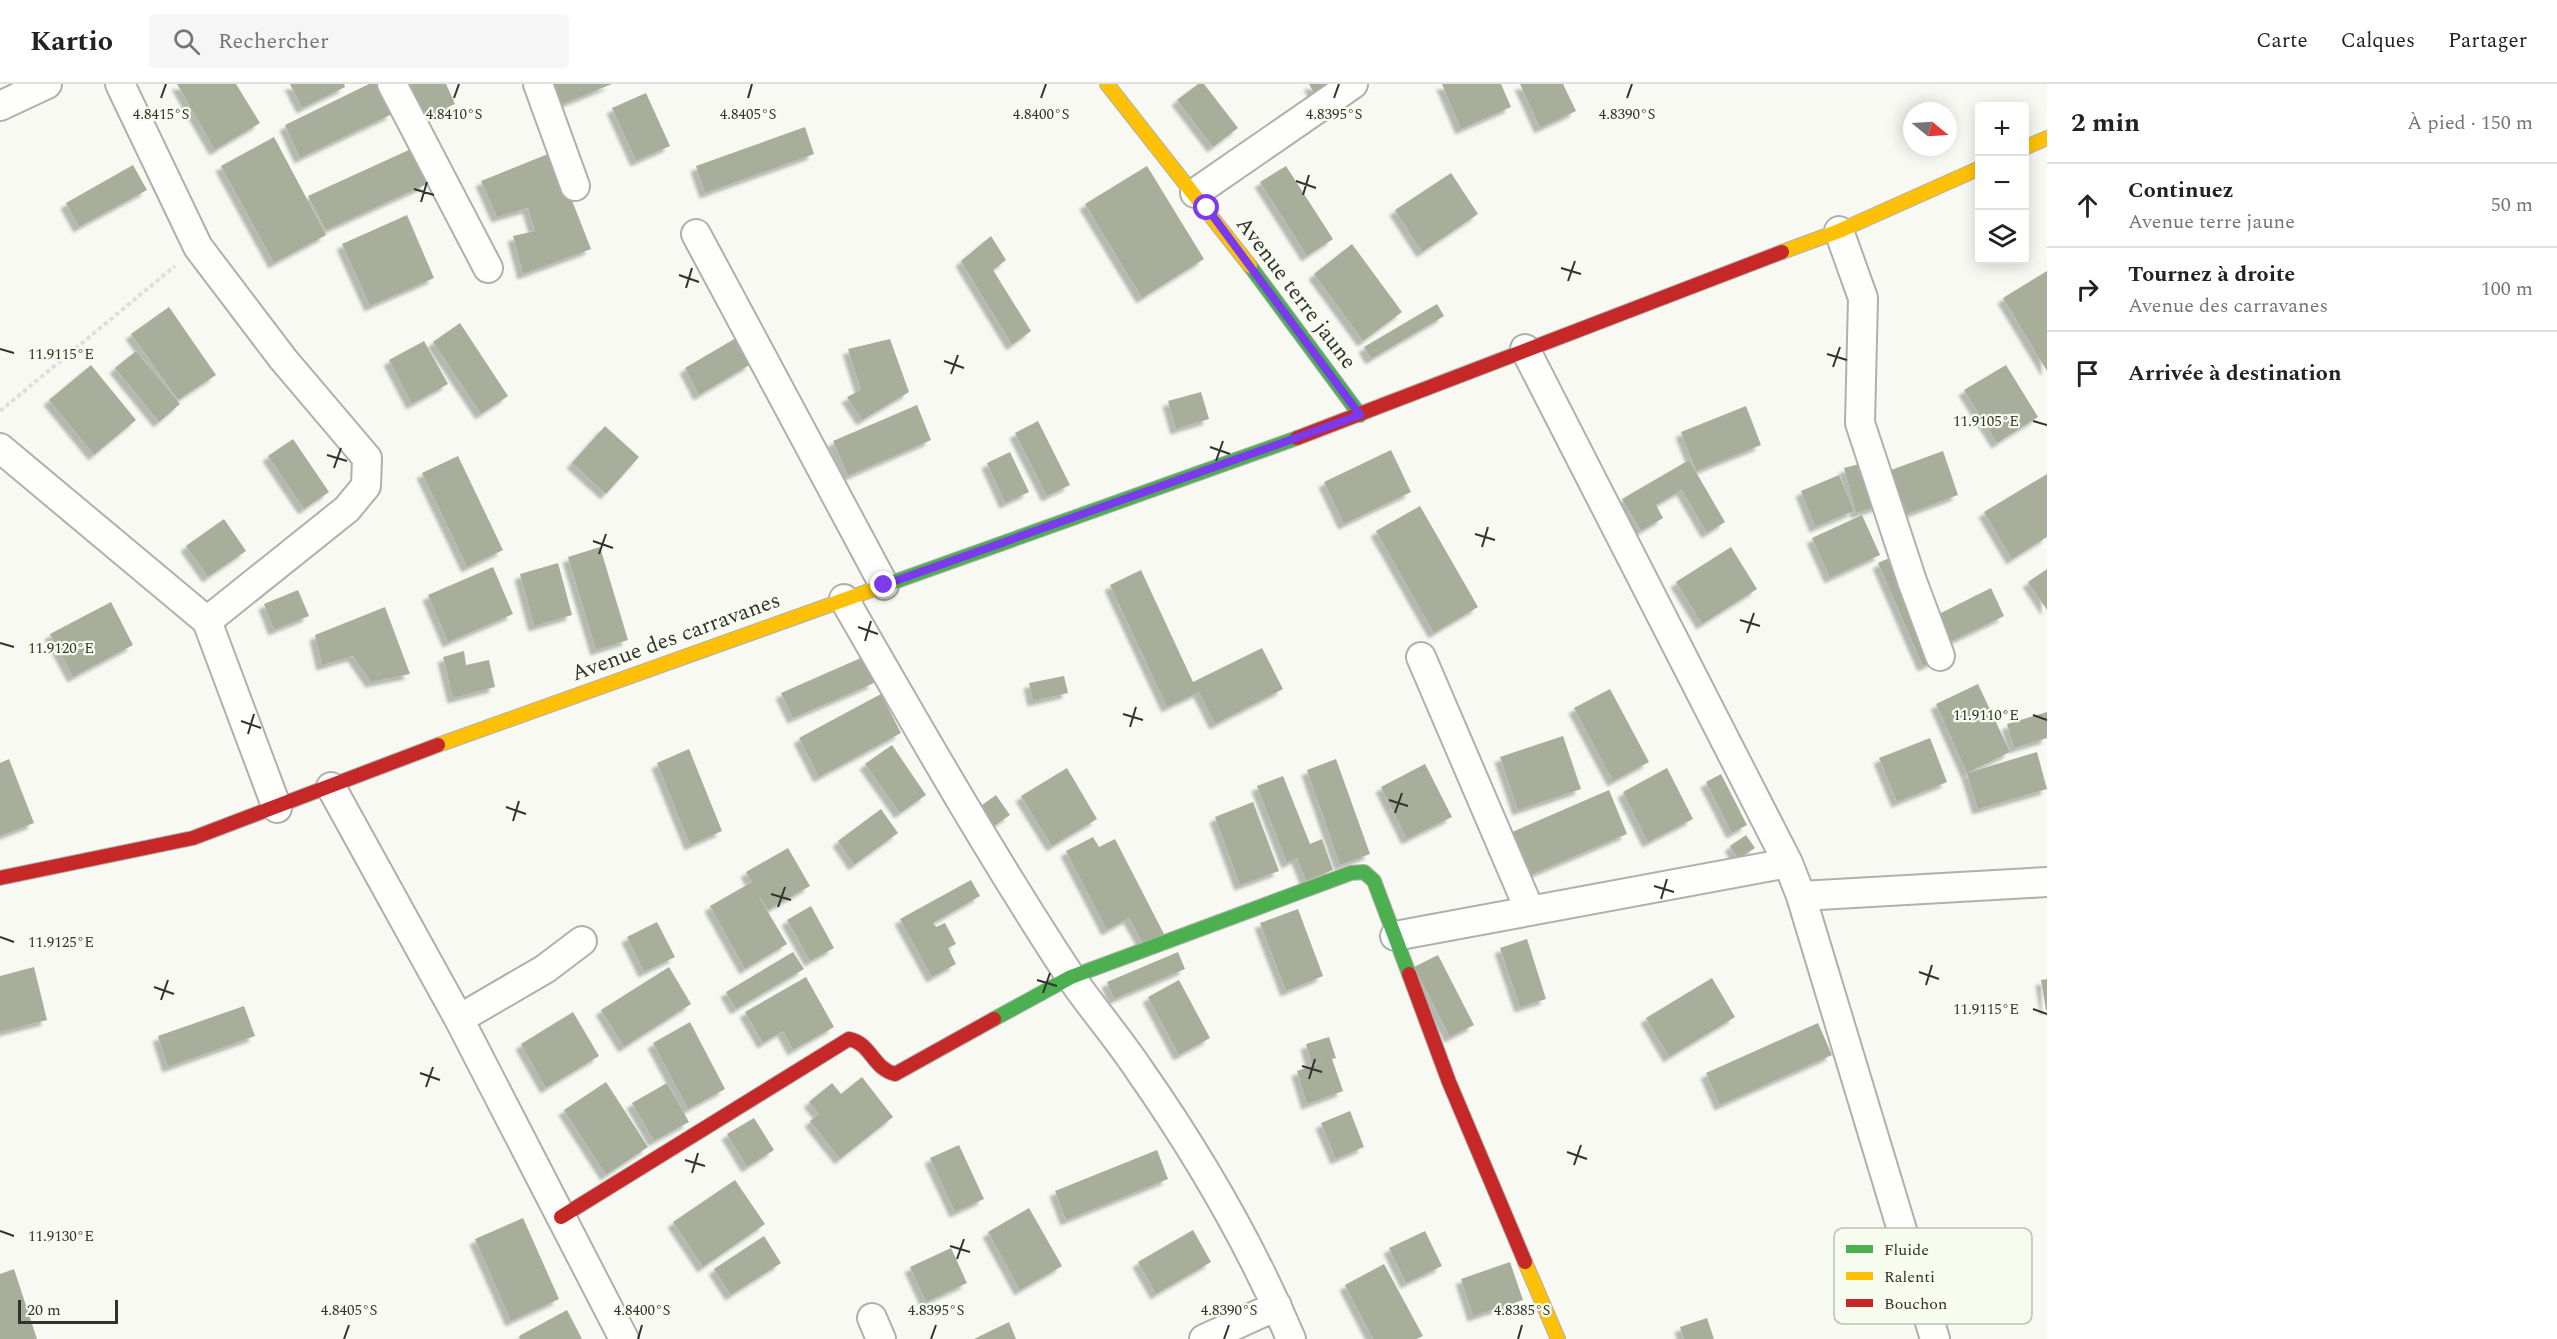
<!DOCTYPE html>
<html lang="fr">
<meta charset="utf-8">
<style>
:root{--surface:#fff;--page:#f6f6f6;--text:#222;--muted:#767676;--line:#e0e0e0}
body{margin:0;font-family:Spectral,serif;background:var(--page);color:var(--text)}
.controls{position:absolute;right:18px;top:18px;display:grid;overflow:hidden;border-radius:6px;box-shadow:0 3px 15px #0003}
.controls button{width:54px;height:54px;display:grid;place-items:center;padding:0;border:0;border-bottom:2px solid var(--line);background:var(--surface);color:var(--text);font:30px sans-serif}
.compass{position:absolute;left:1903px;top:18px;width:54px;height:54px;border-radius:50%;background:var(--surface);box-shadow:0 3px 15px #0003;rotate:108deg}
.scale{position:absolute;left:18px;bottom:15px;width:100px;box-sizing:border-box;padding-left:6px;border:3px solid #31332e;border-top:0;font-size:16px;line-height:21px;white-space:nowrap;color:#31332e;-webkit-text-stroke:4px #f8fcef;paint-order:stroke}
.stop{position:absolute;width:18px;height:18px;margin:-14px;border:4px solid #7c3aed;border-radius:50%;background:#fff}
.stop.end{background:#7c3aed;border-color:#fff;box-shadow:0 2px 6px #0008}
.list{margin:0;padding:0;list-style:none}
h2{display:flex;justify-content:space-between;align-items:center;height:78px;margin:0;padding:0 24px;font-size:26px}
h2 small{font-size:20px;font-weight:400;color:var(--muted)}
.list li{display:grid;grid-template-columns:39px 1fr auto;gap:18px;align-items:center;box-sizing:border-box;height:84px;padding:0 24px;border-top:2px solid var(--line)}
.list b{display:block;font-size:22px;white-space:nowrap}
.list p{margin:0;font-size:20px;white-space:nowrap;color:var(--muted)}
.list em{font-size:20px;font-style:normal;color:var(--muted)}
.icon{flex:none;width:33px;height:33px;fill:none;stroke:currentColor;stroke-width:2;stroke-linecap:round;stroke-linejoin:round}
.map{position:relative;flex:none;width:2047px;height:1255px;overflow:hidden}
header{display:flex;align-items:center;gap:36px;box-sizing:border-box;height:84px;padding:0 30px;background:var(--surface);border-bottom:2px solid var(--line)}
header strong{font-size:28px}
nav{display:flex;gap:33px;margin-inline-start:auto;font-size:21px}
.search{width:420px;height:54px;background:var(--page);display:flex;align-items:center;gap:15px;box-sizing:border-box;padding:0 21px;border-radius:6px;color:var(--muted);font-size:22px}
main{display:flex}
aside{flex:1;background:var(--surface)}
.map>svg:first-child{display:block}
.building{fill:#a9ae9b;filter:url(#shadow)}
.lines{fill:none;stroke-linecap:round;stroke-linejoin:round}
.street-casing{stroke:#afb0ab;stroke-width:32}
.fast-casing{stroke:#afb0ab;stroke-width:16}
.slow-casing{stroke:#afb0ab;stroke-width:16}
.jam-casing{stroke:#afb0ab;stroke-width:16}
.path{stroke:#dfe0de;stroke-width:4;stroke-dasharray:4.5 3;stroke-linecap:butt}
.street{stroke:#fefefd;stroke-width:28}
.fast{stroke:#4caf50;stroke-width:14}
.slow{stroke:#ffc107;stroke-width:14}
.jam{stroke:#c62828;stroke-width:14}
.route{stroke:#7c3aed;stroke-width:8}
.ticks{fill:none;stroke:#31332e;stroke-width:2}
.labels{text-anchor:middle;dominant-baseline:central;stroke-width:4.5;stroke-linejoin:round;paint-order:stroke}
.street-label{font-size:22px;fill:#31332e;stroke:#f8fcef}
.key{fill:#f8fcef;stroke:#bcc0b5;stroke-width:1.5}
.key-label{font-size:16px;fill:#31332e}
.ticks-label{font-size:15px;text-anchor:middle;fill:#31332e;stroke:#f8fcef;stroke-width:4.5;stroke-linejoin:round;paint-order:stroke}
</style>
<header>
<strong>Kartio</strong>
<div class="search"><svg class="icon" aria-label="search" viewBox="0 0 24 24"><circle cx="10" cy="10" r="6"/><path d="M15 15l6 6"/></svg>Rechercher</div>
<nav><a>Carte</a><a>Calques</a><a>Partager</a></nav>
</header>
<main>
<div class="map">
<svg width="2047" height="1255" viewBox="0 0 2047 1255">
<defs>
<filter id="shadow"><feDropShadow dx="-5.5" dy="5.5" stdDeviation="1.5" flood-color="#0004"/></filter>
</defs>
<rect width="100%" height="100%" fill="#f7f9f2"/>
<path class="building" d="M 177,0 L 236,0 L 260,39 L 215,66 Z
M 290,0 L 344,0 L 345,3 L 302,24 Z
M 369,0 L 378,0 L 392,30 L 300,74 L 285,41 Z
M 410,0 L 446,0 L 455,20 L 425,33 Z
M 552,0 L 612,0 L 560,21 Z
M 1198,0 L 1204,0 L 1238,44 L 1213,63 L 1177,16 Z
M 1309,0 L 1327,0 L 1314,9 Z
M 1442,0 L 1501,0 L 1511,23 L 1461,45 Z
M 1520,0 L 1563,0 L 1576,27 L 1540,44 Z
M 646,9 L 670,62 L 636,77 L 612,24 Z
M 805,43 L 814,70 L 705,109 L 696,82 Z
M 274,53 L 326,151 L 274,179 L 221,82 Z
M 411,65 L 427,100 L 326,146 L 308,112 Z
M 553,68 L 591,165 L 523,190 L 513,152 L 535,147 L 528,124 L 497,133 L 481,97 Z
M 133,81 L 147,106 L 79,143 L 66,119 Z
M 1147,82 L 1204,175 L 1142,214 L 1085,120 Z
M 1286,82 L 1333,155 L 1307,172 L 1260,98 Z
M 1451,89 L 1478,130 L 1422,168 L 1395,126 Z
M 407,131 L 434,194 L 370,222 L 342,160 Z
M 991,152 L 1006,176 L 993,186 L 1031,247 L 1012,261 L 961,177 Z
M 1352,160 L 1402,228 L 1363,257 L 1314,190 Z
M 2047,187 L 2047,287 L 2003,214 Z
M 1437,220 L 1444,232 L 1371,275 L 1364,263 Z
M 169,223 L 216,291 L 178,316 L 131,250 Z
M 460,239 L 508,312 L 481,330 L 433,258 Z
M 736,254 L 751,280 L 699,311 L 685,284 Z
M 890,255 L 909,308 L 862,336 L 847,313 L 861,306 L 848,265 Z
M 424,257 L 448,300 L 412,320 L 389,276 Z
M 136,267 L 180,320 L 159,338 L 115,284 Z
M 91,281 L 136,336 L 94,371 L 49,316 Z
M 2006,281 L 2038,333 L 1997,359 L 1964,306 Z
M 1201,308 L 1209,335 L 1176,345 L 1168,317 Z
M 917,321 L 931,356 L 848,392 L 833,357 Z
M 1746,322 L 1761,361 L 1696,387 L 1681,348 Z
M 1038,337 L 1070,401 L 1047,412 L 1015,349 Z
M 605,342 L 639,373 L 606,410 L 572,379 Z
M 293,355 L 329,408 L 304,425 L 268,372 Z
M 1391,366 L 1411,408 L 1344,440 L 1324,398 Z
M 1943,367 L 1958,411 L 1907,430 L 1891,386 Z
M 1010,368 L 1029,408 L 1005,419 L 987,379 Z
M 458,372 L 503,466 L 467,483 L 422,389 Z
M 1689,376 L 1725,438 L 1707,449 L 1682,406 L 1656,421 L 1663,434 L 1641,447 L 1622,415 Z
M 1867,378 L 1879,422 L 1856,429 L 1844,384 Z
M 2047,390 L 2047,453 L 2012,475 L 1984,428 Z
M 1839,391 L 1854,427 L 1815,443 L 1801,407 Z
M 1420,422 L 1478,523 L 1434,549 L 1376,447 Z
M 1862,431 L 1880,471 L 1830,494 L 1812,454 Z
M 224,435 L 246,467 L 208,493 L 186,462 Z
M 600,463 L 628,556 L 596,566 L 568,473 Z
M 1731,463 L 1757,505 L 1702,540 L 1676,498 Z
M 1894,472 L 1940,574 L 1923,582 L 1878,479 Z
M 558,479 L 572,531 L 534,542 L 520,490 Z
M 493,483 L 513,530 L 448,558 L 428,511 Z
M 2047,485 L 2047,526 L 2028,498 Z
M 1141,486 L 1193,598 L 1262,564 L 1283,605 L 1215,640 L 1199,608 L 1167,623 L 1110,501 Z
M 1991,504 L 2004,532 L 1950,558 L 1937,531 Z
M 298,506 L 309,532 L 274,546 L 264,520 Z
M 111,518 L 133,561 L 73,593 L 50,550 Z
M 385,523 L 410,590 L 371,598 L 353,572 L 322,581 L 315,551 Z
M 464,567 L 466,581 L 489,576 L 495,603 L 453,614 L 443,573 Z
M 863,573 L 874,599 L 793,634 L 781,609 Z
M 1064,592 L 1068,609 L 1033,617 L 1029,599 Z
M 1978,600 L 2010,668 L 1967,689 L 1936,620 Z
M 1610,605 L 1649,678 L 1613,697 L 1574,624 Z
M 881,610 L 901,649 L 819,693 L 799,654 Z
M 2047,628 L 2047,654 L 2014,664 L 2007,640 Z
M 1563,652 L 1581,705 L 1518,726 L 1500,673 Z
M 1930,654 L 1947,698 L 1897,718 L 1879,674 Z
M 892,661 L 926,711 L 900,729 L 865,680 Z
M 689,665 L 722,747 L 690,761 L 657,679 Z
M 2037,668 L 2047,705 L 1978,725 L 1967,689 Z
M 9,675 L 34,739 L 0,752 L 0,679 Z
M 1336,675 L 1370,770 L 1340,781 L 1307,686 Z
M 1425,680 L 1452,733 L 1407,755 L 1381,703 Z
M 1067,684 L 1097,735 L 1052,762 L 1021,712 Z
M 1667,684 L 1693,735 L 1648,758 L 1623,708 Z
M 1721,690 L 1747,741 L 1732,749 L 1706,698 Z
M 1283,692 L 1310,760 L 1322,755 L 1333,786 L 1306,797 L 1297,774 L 1287,779 L 1257,702 Z
M 1609,706 L 1627,750 L 1528,792 L 1510,749 Z
M 996,711 L 1010,731 L 991,744 L 977,725 Z
M 1253,718 L 1279,787 L 1240,801 L 1215,733 Z
M 881,725 L 898,749 L 854,781 L 838,757 Z
M 1746,751 L 1755,764 L 1738,775 L 1730,762 Z
M 1093,753 L 1099,763 L 1115,755 L 1164,850 L 1144,861 L 1129,834 L 1107,846 L 1066,767 Z
M 788,764 L 810,802 L 768,826 L 755,806 L 787,860 L 745,885 L 710,822 L 752,798 L 746,788 Z
M 971,796 L 980,812 L 933,839 L 936,843 L 945,839 L 956,860 L 948,864 L 956,880 L 932,893 L 900,835 Z
M 811,822 L 834,864 L 810,877 L 787,836 Z
M 1298,825 L 1323,892 L 1286,907 L 1260,839 Z
M 657,838 L 675,873 L 644,888 L 627,853 Z
M 1527,855 L 1546,915 L 1520,923 L 1500,864 Z
M 793,868 L 804,885 L 736,925 L 726,908 Z
M 1178,868 L 1185,885 L 1114,915 L 1107,898 Z
M 1438,871 L 1474,941 L 1450,953 L 1414,883 Z
M 34,883 L 47,936 L 0,948 L 0,892 Z
M 669,883 L 691,920 L 624,963 L 601,926 Z
M 806,893 L 834,943 L 793,966 L 783,947 L 763,959 L 745,928 Z
M 1712,894 L 1735,933 L 1669,973 L 1646,934 Z
M 2047,895 L 2047,926 L 2046,926 L 2041,896 Z
M 1179,896 L 1210,954 L 1179,971 L 1148,913 Z
M 244,922 L 255,952 L 168,983 L 158,952 Z
M 573,928 L 599,972 L 546,1004 L 521,960 Z
M 690,938 L 725,1005 L 688,1025 L 653,959 Z
M 1818,939 L 1832,971 L 1720,1021 L 1706,989 Z
M 1329,953 L 1336,974 L 1332,975 L 1343,1007 L 1307,1020 L 1297,987 L 1323,978 L 1312,981 L 1306,960 Z
M 862,993 L 893,1033 L 840,1075 L 810,1037 L 819,1030 L 809,1018 L 832,999 L 841,1010 Z
M 606,998 L 648,1063 L 606,1091 L 564,1026 Z
M 667,999 L 689,1038 L 654,1057 L 632,1019 Z
M 1350,1027 L 1364,1063 L 1336,1075 L 1321,1039 Z
M 754,1034 L 774,1066 L 747,1083 L 727,1050 Z
M 959,1061 L 984,1115 L 955,1128 L 930,1074 Z
M 1157,1066 L 1168,1095 L 1066,1136 L 1055,1107 Z
M 735,1096 L 765,1140 L 703,1183 L 673,1138 Z
M 1029,1124 L 1062,1182 L 1020,1206 L 988,1148 Z
M 523,1134 L 559,1215 L 511,1237 L 475,1155 Z
M 1193,1146 L 1211,1178 L 1156,1210 L 1138,1178 Z
M 1425,1147 L 1442,1182 L 1406,1199 L 1389,1164 Z
M 764,1152 L 781,1179 L 731,1211 L 714,1185 Z
M 951,1164 L 967,1199 L 926,1218 L 910,1183 Z
M 1510,1178 L 1523,1216 L 1473,1232 L 1461,1195 Z
M 1384,1180 L 1423,1252 L 1416,1255 L 1373,1255 L 1345,1201 Z
M 14,1185 L 37,1255 L 0,1255 L 0,1190 Z
M 567,1226 L 582,1255 L 520,1255 L 519,1252 Z
M 1707,1234 L 1714,1255 L 1684,1255 L 1680,1243 Z
M 1009,1238 L 1016,1255 L 974,1255 Z"/>
<g class="lines">
<g class="street-casing">
<path id="street" d="M 120,0 L 198,163 L 283,275 L 367,374 L 366,402 L 347,425 L 207,537
M 392,0 L 488,184
M 538,0 L 575,102
M 0,22 L 47,0
M 1195,109 L 1353,0
M 1839,147 L 1863,214 L 1860,339 L 1912,497 L 1940,572
M 696,150 L 884,501
M 1525,265 L 1788,779 L 1801,812 L 2047,798
M 0,364 L 207,537 L 277,724
M 844,515 C 917,642 990,770 1070,892 C 1092,924 1118,954 1140,987 C 1198,1070 1251,1161 1291,1255
M 1421,573 L 1530,827
M 331,703 L 459,935 L 624,1255
M 1801,812 L 1935,1255
M 1395,852 L 1788,779
M 459,935 L 545,885 L 582,857
M 872,1234 L 881,1255
M 1204,1255 L 1277,1222"/>
</g>
<g class="fast-casing">
<path id="fast" d="M 1250,182 L 1360,331
M 891,499 L 1297,354
M 994,935 L 1071,893 L 1351,789 L 1364,788 L 1374,797 L 1409,890"/>
</g>
<g class="slow-casing">
<path id="slow" d="M 1107,0 L 1250,182
M 2024,64 L 2047,54
M 1782,168 L 1839,147 L 1980,84
M 438,661 L 891,499
M 1525,1178 L 1558,1255"/>
</g>
<g class="jam-casing">
<path id="jam" d="M 1297,354 L 1782,168
M 0,794 L 193,754 L 438,661
M 1409,890 L 1449,998 L 1525,1178
M 561,1133 L 849,955 C 871,959 873,985 895,990 L 994,935"/>
</g>
<path class="path" d="M 0,327 L 175,182"/>
<use href="#street" class="street"/>
<use href="#fast" class="fast"/>
<use href="#slow" class="slow"/>
<use href="#jam" class="jam"/>
</g>
<g class="lines">
<path class="route" d="M 884,501 L 1360,331 L 1207,124"/>
</g>
<path class="ticks" d="M 161,14 L 166,0M 454,14 L 459,0M 748,14 L 752,0M 1041,14 L 1046,0M 1334,14 L 1339,0M 1627,14 L 1632,0M 1296,97 L 1316,104M 414,105 L 434,111M 1303,111 L 1309,91M 421,118 L 427,98M 1561,184 L 1581,190M 679,191 L 699,198M 1568,197 L 1575,177M 686,204 L 692,184M 0,265 L 14,269M 1827,270 L 1847,276M 944,277 L 964,284M 1833,283 L 1840,263M 951,290 L 958,271M 2033,337 L 2047,341M 1210,363 L 1230,370M 327,371 L 347,377M 1216,377 L 1223,357M 334,384 L 341,364M 1475,450 L 1495,456M 593,457 L 613,464M 1482,463 L 1488,443M 599,470 L 606,450M 1740,536 L 1760,542M 858,543 L 878,550M 1747,549 L 1754,529M 865,557 L 871,537M 0,559 L 14,563M 1123,630 L 1143,636M 2033,631 L 2047,636M 241,637 L 261,644M 1130,643 L 1136,623M 248,650 L 254,630M 1389,716 L 1408,722M 506,723 L 526,730M 1395,729 L 1402,709M 513,737 L 519,717M 1654,802 L 1674,808M 771,810 L 791,816M 1661,815 L 1667,795M 778,823 L 785,803M 0,853 L 14,858M 1919,888 L 1939,895M 1037,896 L 1057,902M 1926,901 L 1932,881M 154,903 L 174,910M 1043,909 L 1050,889M 161,916 L 168,896M 2033,925 L 2047,930M 1302,982 L 1322,988M 420,989 L 440,996M 1309,995 L 1315,975M 426,1003 L 433,983M 1567,1068 L 1587,1075M 685,1076 L 705,1082M 1574,1081 L 1581,1061M 692,1089 L 698,1069M 0,1147 L 14,1152M 950,1162 L 970,1168M 957,1175 L 964,1155M 344,1255 L 349,1241M 638,1255 L 642,1241M 931,1255 L 936,1241M 1224,1255 L 1229,1241M 1518,1255 L 1522,1241"/>
<g class="labels">
<g class="street-label">
<text transform="translate(1296 209) rotate(53)">Avenue terre jaune</text>
<text transform="translate(676 553) rotate(-20)">Avenue des carravanes</text>
</g>
</g>
<rect x="1834" y="1144" width="198" height="96" rx="9" class="key"/>
<rect x="1846" y="1161" width="27" height="8" fill="#4caf50"/>
<rect x="1846" y="1188" width="27" height="8" fill="#ffc107"/>
<rect x="1846" y="1215" width="27" height="8" fill="#c62828"/>
<g class="key-label">
<text x="1884" y="1171">Fluide</text>
<text x="1884" y="1198">Ralenti</text>
<text x="1884" y="1225">Bouchon</text>
</g>
<g class="ticks-label">
<text x="161" y="35">4.8415°S</text>
<text x="454" y="35">4.8410°S</text>
<text x="748" y="35">4.8405°S</text>
<text x="1041" y="35">4.8400°S</text>
<text x="1334" y="35">4.8395°S</text>
<text x="1627" y="35">4.8390°S</text>
<text x="61" y="275">11.9115°E</text>
<text x="1986" y="342">11.9105°E</text>
<text x="61" y="569">11.9120°E</text>
<text x="1986" y="636">11.9110°E</text>
<text x="61" y="863">11.9125°E</text>
<text x="1986" y="930">11.9115°E</text>
<text x="61" y="1157">11.9130°E</text>
<text x="349" y="1231">4.8405°S</text>
<text x="642" y="1231">4.8400°S</text>
<text x="936" y="1231">4.8395°S</text>
<text x="1229" y="1231">4.8390°S</text>
<text x="1522" y="1231">4.8385°S</text>
</g>
</svg>
<div class="controls">
<button>+</button>
<button>−</button>
<button><svg class="icon" aria-label="layers" viewBox="0 0 24 24"><path d="M12 4l9 5-9 5-9-5zM3 14l9 5 9-5"/></svg></button>
</div>
<svg class="compass" viewBox="-18 -18 36 36"><path d="M0-13l5 13h-10z" fill="#e53935"/><path d="M0 13l5-13h-10z" fill="#767676"/></svg>
<div class="scale">20 m</div>
<div class="stop" style="left:1207px;top:124px"></div>
<div class="stop end" style="left:884px;top:501px"></div>
</div>
<aside>
<h2>2 min<small>À pied · 150 m</small></h2>
<ul class="list">
<li><svg class="icon" aria-label="ahead" viewBox="0 0 24 24"><path d="M12 20V5M6 11l6-6 6 6"/></svg><div><b>Continuez</b><p>Avenue terre jaune</p></div><em>50 m</em></li>
<li><svg class="icon" aria-label="right" viewBox="0 0 24 24"><path d="M7 20v-9h11M14 6l5 5-5 5"/></svg><div><b>Tournez à droite</b><p>Avenue des carravanes</p></div><em>100 m</em></li>
<li><svg class="icon" aria-label="arrive" viewBox="0 0 24 24"><path d="M6 21V4h12l-3 4 3 4H6"/></svg><div><b>Arrivée à destination</b></div></li>
</ul>
</aside>
</main>
